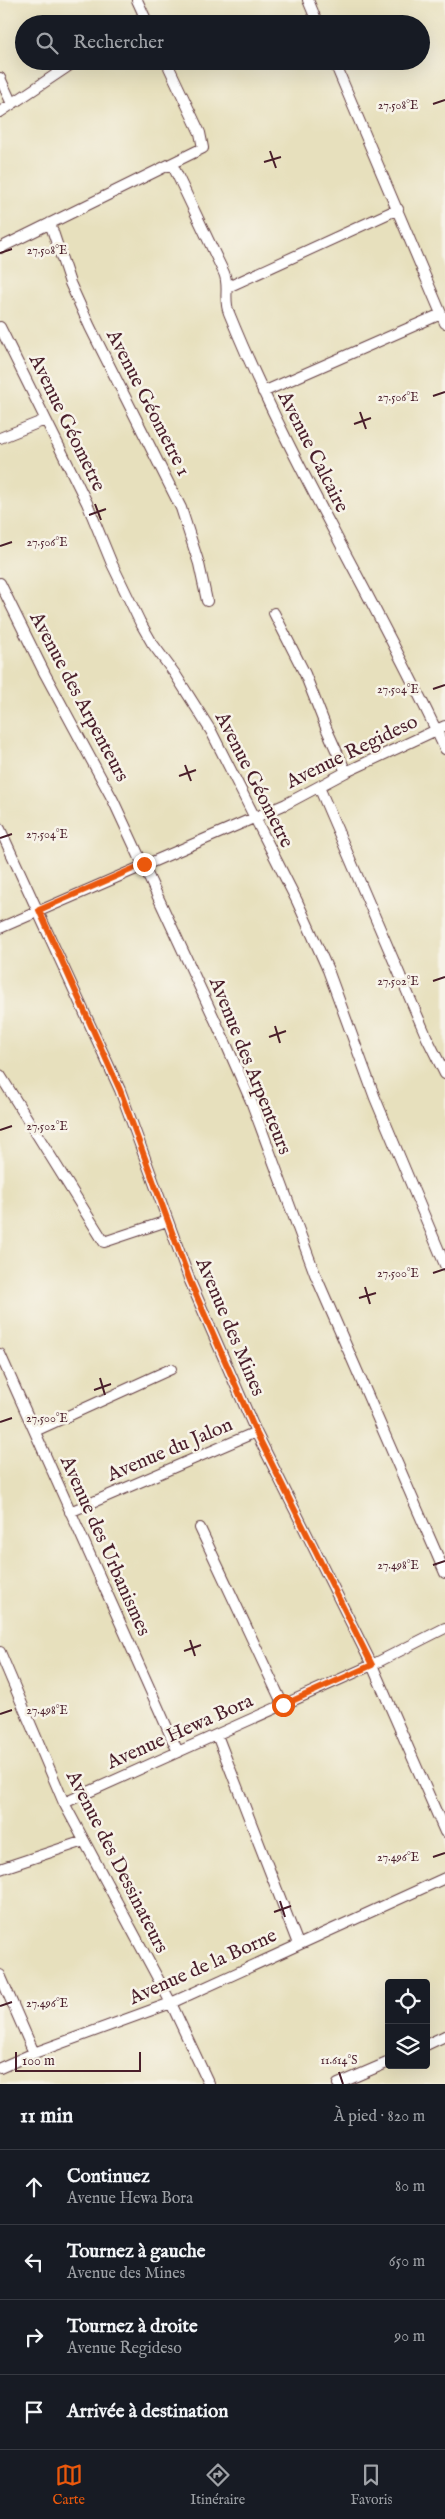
<!DOCTYPE html>
<html lang="fr">
<meta charset="utf-8">
<style>
:root{--surface:#171b24;--page:#242831;--text:#f1f3f6;--muted:#9ea1a6;--line:#363941;--accent:#ea580c}
body{margin:0;font-family:"IM FELL English",serif;background:var(--page);color:var(--text)}
.controls{position:absolute;right:15px;bottom:15px;display:grid;overflow:hidden;border-radius:5px;box-shadow:0 5px 20px #0002}
.controls button{width:45px;height:45px;display:grid;place-items:center;padding:0;border:0;border-bottom:1px solid var(--line);background:var(--surface);color:var(--text);font:25px sans-serif}
.scale{position:absolute;left:15px;bottom:12px;width:126px;box-sizing:border-box;padding-left:5px;border:2px solid #4a1f2b;border-top:0;font-size:14px;line-height:18px;white-space:nowrap;color:#4a1f2b;-webkit-text-stroke:4px #f7f3e8;paint-order:stroke}
.stop{position:absolute;width:15px;height:15px;margin:-11px;border:4px solid #ea580c;border-radius:50%;background:#fff}
.stop.end{background:#ea580c;border-color:#fff;box-shadow:0 1px 5px #0008}
.list{margin:0;padding:0;list-style:none}
h2{display:flex;justify-content:space-between;align-items:center;height:65px;margin:0;padding:0 20px;font-size:21px}
h2 small{font-size:16px;font-weight:400;color:var(--muted)}
.list li{display:grid;grid-template-columns:32px 1fr auto;gap:15px;align-items:center;box-sizing:border-box;height:75px;padding:0 20px;border-top:1px solid var(--line)}
.list b{display:block;font-size:19px;white-space:nowrap}
.list p{margin:0;font-size:16px;white-space:nowrap;color:var(--muted)}
.list em{font-size:16px;font-style:normal;color:var(--muted)}
.icon{flex:none;width:28px;height:28px;fill:none;stroke:currentColor;stroke-width:2;stroke-linecap:round;stroke-linejoin:round}
.map{position:relative;flex:none;width:445px;height:2084px;overflow:hidden}
.search{position:absolute;background:var(--surface);box-shadow:0 5px 20px #0002;left:15px;right:15px;top:15px;height:55px;display:flex;align-items:center;gap:12px;box-sizing:border-box;padding:0 18px;border-radius:28px;color:var(--muted);font-size:19px}
.sheet{height:365px;background:var(--surface)}
nav{display:flex;justify-content:space-around;align-items:center;box-sizing:border-box;height:70px;border-top:1px solid var(--line);background:var(--surface);font-size:14px;color:var(--muted)}
nav a{display:grid;justify-items:center;gap:2px}
nav .on{color:var(--accent)}
.map>svg:first-child{display:block}
.lines{fill:none;stroke-linecap:round;stroke-linejoin:round}
.street-casing{stroke:#623c41;stroke-width:12}
.street{stroke:#fff;stroke-width:10}
.route{stroke:#ea580c;stroke-width:6}
.ticks{fill:none;stroke:#4a1f2b;stroke-width:2}
.labels{text-anchor:middle;dominant-baseline:central;stroke-width:5;stroke-linejoin:round;paint-order:stroke}
.street-label{font-size:20px;fill:#4a1f2b;stroke:#f7f3e8}
.ticks-label{font-size:12px;text-anchor:middle;fill:#4a1f2b;stroke:#f7f3e8;stroke-width:5;stroke-linejoin:round;paint-order:stroke}
</style>
<div class="map">
<svg width="445" height="2084" viewBox="0 0 445 2084">
<rect width="100%" height="100%" fill="#f7f3e8"/>
<filter id="ink" filterUnits="userSpaceOnUse"><feTurbulence type="fractalNoise" baseFrequency=".02" numOctaves="2"/><feDisplacementMap in="SourceGraphic" scale="10" xChannelSelector="R" yChannelSelector="G"/><feConvolveMatrix kernelMatrix="1 2 1 2 8 2 1 2 1" color-interpolation-filters="sRGB"/></filter>
<filter id="wash" filterUnits="userSpaceOnUse"><feTurbulence type="fractalNoise" baseFrequency=".0096" numOctaves="4" result="noise"/><feDisplacementMap in="SourceGraphic" scale="20" xChannelSelector="R" yChannelSelector="G"/><feGaussianBlur stdDeviation="1.12" result="paint"/><feColorMatrix in="noise" values="0 0 0 0 0 0 0 0 0 0 0 0 0 0 0 0 0 1.4 0 .05"/><feComposite in="paint" operator="in"/></filter>
<g filter="url(#wash)">
<rect width="100%" height="100%" fill="#e7e0bd"/>
</g>
<g filter="url(#ink)">
<g class="lines">
<g class="street-casing">
<path id="street" d="M 137,0 L 148,24
M 308,0 L 318,24
M 133,24 L 144,16
M 334,61 L 445,323
M 0,78 L 12,104
M 0,112 L 76,61
M 172,164 L 224,273 C 230,287 223,299 229,313 C 290,464 377,602 445,749
M 50,223 L 70,283 L 90,327 L 181,508 L 199,564 L 207,601
M 0,248 L 203,148 L 200,133 L 166,61
M 228,287 L 398,209
M 0,327 L 87,503 L 112,564 L 140,622 L 152,643 L 175,674 L 211,731 L 297,901 L 328,970 L 375,1098 L 445,1265
M 263,392 L 441,314
M 0,438 L 45,420
M 0,583 L 45,674 L 113,800 L 227,1046 L 251,1101 L 315,1274 L 445,1573
M 274,613 L 305,674 L 327,730 L 346,772
M 319,787 L 427,1038 L 445,1074
M 0,829 L 120,1090 L 190,1281 L 256,1432 L 372,1665 L 445,1832
M 0,928 L 286,804 L 346,772 L 445,726
M 0,1075 L 104,1242 L 167,1221
M 0,1354 L 178,1752
M 35,1431 L 171,1369
M 70,1512 L 256,1432
M 200,1528 L 283,1705
M 0,1652 L 64,1803 L 171,2003 L 209,2084
M 217,1735 L 298,1944
M 64,1803 L 372,1665 L 445,1628
M 0,1869 L 84,1841
M 0,1975 L 34,2053
M 426,2045 L 445,2036
M 0,2068 L 34,2053 L 171,2003 L 445,1878
M 338,2084 L 389,2062"/>
</g>
<use href="#street" class="street"/>
</g>
</g>
<g class="lines" filter="url(#ink)">
<path class="route" d="M 144,864 L 39,910 L 120,1090 L 190,1281 L 256,1432 L 372,1665 L 283,1705"/>
</g>
<path class="ticks" d="M 433,104 L 445,100M 270,151 L 276,168M 264,162 L 281,157M 0,253 L 12,249M 433,396 L 445,392M 360,412 L 366,429M 354,424 L 371,418M 95,504 L 101,520M 89,515 L 106,509M 0,546 L 12,542M 433,689 L 445,685M 185,765 L 191,781M 179,776 L 196,770M 0,838 L 12,834M 433,981 L 445,977M 275,1026 L 280,1043M 269,1037 L 286,1031M 0,1130 L 12,1126M 433,1273 L 445,1269M 365,1287 L 370,1304M 359,1298 L 376,1293M 100,1378 L 105,1395M 94,1390 L 111,1384M 0,1422 L 12,1418M 433,1565 L 445,1561M 190,1640 L 195,1656M 184,1651 L 201,1645M 0,1714 L 12,1710M 433,1857 L 445,1853M 280,1901 L 285,1917M 274,1912 L 291,1906M 0,2006 L 12,2002M 339,2072 L 343,2084"/>
<g class="labels">
<g class="street-label">
<text transform="translate(148 403) rotate(63)">Avenue Géometre 1</text>
<text transform="translate(67 423) rotate(64)">Avenue Géometre</text>
<text transform="translate(313 452) rotate(63)">Avenue Calcaire</text>
<text transform="translate(79 697) rotate(62)">Avenue des Arpenteurs</text>
<text transform="translate(352 752) rotate(-26)">Avenue Regideso</text>
<text transform="translate(254 780) rotate(63)">Avenue Géometre</text>
<text transform="translate(250 1066) rotate(68)">Avenue des Arpenteurs</text>
<text transform="translate(230 1327) rotate(67)">Avenue des Mines</text>
<text transform="translate(170 1450) rotate(-23)">Avenue du Jalon</text>
<text transform="translate(105 1546) rotate(66)">Avenue des Urbanismes</text>
<text transform="translate(180 1732) rotate(-24)">Avenue Hewa Bora</text>
<text transform="translate(117 1862) rotate(63)">Avenue des Dessinateurs</text>
<text transform="translate(203 1967) rotate(-24)">Avenue de la Borne</text>
</g>
</g>
<g class="ticks-label">
<text x="398" y="109">27.508°E</text>
<text x="47" y="254">27.508°E</text>
<text x="398" y="401">27.506°E</text>
<text x="47" y="546">27.506°E</text>
<text x="398" y="693">27.504°E</text>
<text x="47" y="838">27.504°E</text>
<text x="398" y="985">27.502°E</text>
<text x="47" y="1130">27.502°E</text>
<text x="398" y="1277">27.500°E</text>
<text x="47" y="1422">27.500°E</text>
<text x="398" y="1569">27.498°E</text>
<text x="47" y="1714">27.498°E</text>
<text x="398" y="1861">27.496°E</text>
<text x="47" y="2007">27.496°E</text>
<text x="339" y="2064">11.614°S</text>
</g>
</svg>
<div class="controls">
<button><svg class="icon" aria-label="locate" viewBox="0 0 24 24"><circle cx="12" cy="12" r="6"/><path d="M12 2v4M12 18v4M2 12h4M18 12h4"/></svg></button>
<button><svg class="icon" aria-label="layers" viewBox="0 0 24 24"><path d="M12 4l9 5-9 5-9-5zM3 14l9 5 9-5"/></svg></button>
</div>
<div class="scale">100 m</div>
<div class="stop" style="left:283px;top:1705px"></div>
<div class="stop end" style="left:144px;top:864px"></div>
<div class="search"><svg class="icon" aria-label="search" viewBox="0 0 24 24"><circle cx="10" cy="10" r="6"/><path d="M15 15l6 6"/></svg>Rechercher</div>
</div>
<section class="sheet">
<h2>11 min<small>À pied · 820 m</small></h2>
<ul class="list">
<li><svg class="icon" aria-label="ahead" viewBox="0 0 24 24"><path d="M12 20V5M6 11l6-6 6 6"/></svg><div><b>Continuez</b><p>Avenue Hewa Bora</p></div><em>80 m</em></li>
<li><svg class="icon" aria-label="left" viewBox="0 0 24 24"><path d="M17 20v-9H6M10 6l-5 5 5 5"/></svg><div><b>Tournez à gauche</b><p>Avenue des Mines</p></div><em>650 m</em></li>
<li><svg class="icon" aria-label="right" viewBox="0 0 24 24"><path d="M7 20v-9h11M14 6l5 5-5 5"/></svg><div><b>Tournez à droite</b><p>Avenue Regideso</p></div><em>90 m</em></li>
<li><svg class="icon" aria-label="arrive" viewBox="0 0 24 24"><path d="M6 21V4h12l-3 4 3 4H6"/></svg><div><b>Arrivée à destination</b></div></li>
</ul>
</section>
<nav>
<a class="on"><svg class="icon" aria-label="map" viewBox="0 0 24 24"><path d="M3 6l6-2 6 2 6-2v14l-6 2-6-2-6 2zM9 4v14M15 6v14"/></svg>Carte</a>
<a><svg class="icon" aria-label="directions" viewBox="0 0 24 24"><path d="M12 3l9 9-9 9-9-9zM9 14v-3h6M13 9l2 2-2 2"/></svg>Itinéraire</a>
<a><svg class="icon" aria-label="saved" viewBox="0 0 24 24"><path d="M7 4h10v16l-5-4-5 4z"/></svg>Favoris</a>
</nav>
